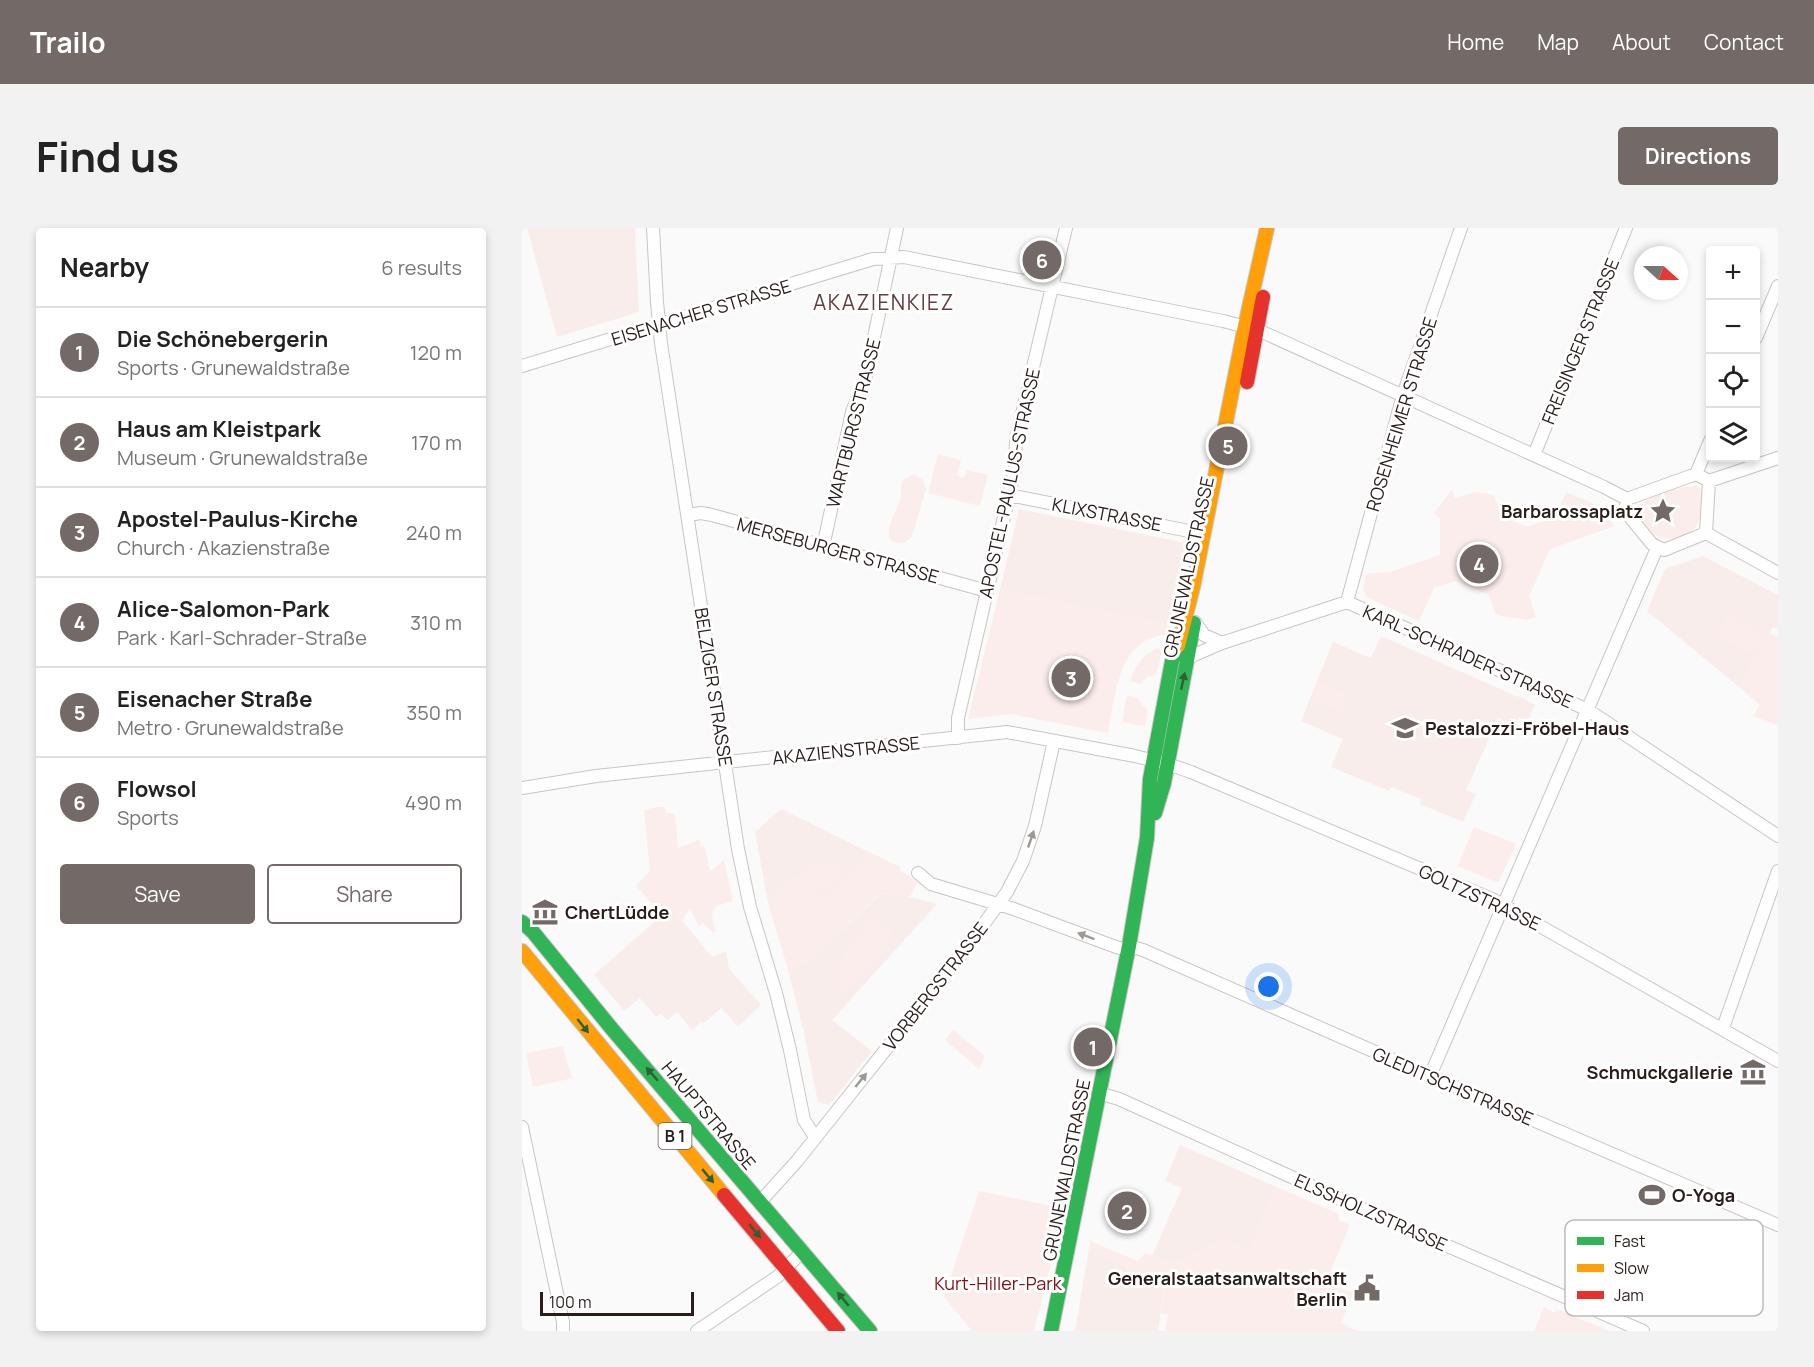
<!DOCTYPE html>
<meta charset="utf-8">
<style>
:root{--surface:#fff;--page:#f2f2f2;--text:#222;--muted:#767676;--line:#e0e0e0;--accent:#736a68}
body{margin:0;font-family:Manrope,sans-serif;background:var(--page);color:var(--text)}
.controls{position:absolute;right:18px;top:18px;display:grid;overflow:hidden;border-radius:6px;box-shadow:0 3px 9px #0003}
.controls button{width:54px;height:54px;display:grid;place-items:center;padding:0;border:0;border-bottom:2px solid var(--line);background:var(--surface);color:var(--text);font:30px sans-serif}
.compass{position:absolute;left:1112px;top:18px;width:54px;height:54px;border-radius:50%;background:var(--surface);box-shadow:0 3px 9px #0003;rotate:111deg}
.scale{position:absolute;left:18px;bottom:15px;width:154px;box-sizing:border-box;padding-left:6px;border:3px solid #2a1c1a;border-top:0;font-size:16px;line-height:21px;white-space:nowrap;color:#2a1c1a;-webkit-text-stroke:4px #fff;paint-order:stroke}
.you{position:absolute;left:747px;top:759px;width:21px;height:21px;margin:-15px;border:4px solid #fff;border-radius:50%;background:#1a73e8;box-shadow:0 0 0 9px #1a73e833}
.badge{display:grid;place-items:center;width:39px;height:39px;border-radius:50%;background:var(--accent);color:#fff;font-size:20px;font-weight:700}
.pin{position:absolute;translate:-50% -50%;border:3px solid #fff;box-shadow:0 2px 6px #0006}
.list{margin:0;padding:0;list-style:none}
h2{display:flex;justify-content:space-between;align-items:center;height:78px;margin:0;padding:0 24px;font-size:26px}
h2 small{font-size:20px;font-weight:400;color:var(--muted)}
.list li{display:grid;grid-template-columns:39px 1fr auto;gap:18px;align-items:center;box-sizing:border-box;height:90px;padding:0 24px;border-top:2px solid var(--line)}
.list b{display:block;font-size:22px;white-space:nowrap}
.list p{margin:0;font-size:20px;white-space:nowrap;color:var(--muted)}
.list em{font-size:20px;font-style:normal;color:var(--muted)}
.actions{display:flex;gap:12px;padding:18px 24px}
.actions a{flex:1;padding:14px 0;border:2px solid var(--accent);border-radius:6px;text-align:center;font-size:21px;color:var(--accent)}
.actions .main{background:var(--accent);color:#fff}
.icon{flex:none;width:33px;height:33px;fill:none;stroke:currentColor;stroke-width:2;stroke-linecap:round;stroke-linejoin:round}
.map{position:relative;flex:none;width:1256px;height:1103px;overflow:hidden;border-radius:6px}
header{display:flex;align-items:center;gap:36px;box-sizing:border-box;height:84px;padding:0 30px;background:var(--accent);color:#fff}
header strong{font-size:28px}
nav{display:flex;gap:33px;margin-inline-start:auto;font-size:21px}
.intro{display:flex;align-items:center;justify-content:space-between;box-sizing:border-box;height:144px;padding:0 36px}
h1{margin:0;font-size:42px}
.button{padding:15px 27px;border-radius:6px;background:var(--accent);color:#fff;font-size:21px;font-weight:700}
main{display:flex;gap:36px;padding:0 36px}
aside{flex:1;background:var(--surface);border-radius:6px;box-shadow:0 3px 9px #0003}
.map>svg:first-child{display:block}
.built{fill:#f8edeb}
.green{fill:#fbedeb}
.lines{fill:none;stroke-linecap:round;stroke-linejoin:round}
.street-casing{stroke:#cbc4c2;stroke-width:14}
.fast-casing{stroke:#cbc4c2;stroke-width:16}
.slow-casing{stroke:#cbc4c2;stroke-width:16}
.jam-casing{stroke:#cbc4c2;stroke-width:16}
.street{stroke:#fefefe;stroke-width:12}
.fast{stroke:#30b455;stroke-width:14}
.slow{stroke:#ff9f0a;stroke-width:14}
.jam{stroke:#e5322d;stroke-width:14}
.oneway{fill:#2d6035}
.oneway2{fill:#9f9897}
.labels{text-anchor:middle;dominant-baseline:central;stroke-width:6;stroke-linejoin:round;paint-order:stroke}
.shield{fill:#fff;stroke:#6a605f;stroke-width:1.5}
.shield-label{font-size:16px;font-weight:bold;fill:#2a1c1a}
.street-label{font-size:18px;fill:#2a1c1a;stroke:#fff}
.poi-label{font-size:18px;font-weight:bold;fill:#2a1c1a;stroke:#fff;text-anchor:end}
.park-label{font-size:18px;fill:#801215;stroke:#fff}
.quarter-label{font-size:21px;letter-spacing:1.5px;fill:#603f3c;stroke:#fff}
.key{fill:#fff;stroke:#bfbbba;stroke-width:1.5}
.key-label{font-size:16px;fill:#2a1c1a}
</style>
<header>
<strong>Trailo</strong>
<nav><a>Home</a><a>Map</a><a>About</a><a>Contact</a></nav>
</header>
<div class="intro"><h1>Find us</h1><a class="button">Directions</a></div>
<main>
<aside>
<h2>Nearby<small>6 results</small></h2>
<ul class="list">
<li><span class="badge">1</span><div><b>Die Schönebergerin</b><p>Sports · Grunewaldstraße</p></div><em>120 m</em></li>
<li><span class="badge">2</span><div><b>Haus am Kleistpark</b><p>Museum · Grunewaldstraße</p></div><em>170 m</em></li>
<li><span class="badge">3</span><div><b>Apostel-Paulus-Kirche</b><p>Church · Akazienstraße</p></div><em>240 m</em></li>
<li><span class="badge">4</span><div><b>Alice-Salomon-Park</b><p>Park · Karl-Schrader-Straße</p></div><em>310 m</em></li>
<li><span class="badge">5</span><div><b>Eisenacher Straße</b><p>Metro · Grunewaldstraße</p></div><em>350 m</em></li>
<li><span class="badge">6</span><div><b>Flowsol</b><p>Sports</p></div><em>490 m</em></li>
</ul>
<div class="actions"><a class="main">Save</a><a>Share</a></div>
</aside>
<div class="map">
<svg width="1256" height="1103" viewBox="0 0 1256 1103">
<rect width="100%" height="100%" fill="#fafafa"/>
<path class="built" d="M 5,0 L 113,0 L 117,84 L 35,109 Z
M 497,281 L 664,315 L 647,397 L 478,362 Z
M 1181,328 L 1256,367 L 1256,401 L 1251,399 L 1217,459 L 1125,383 L 1143,341 Z
M 859,408 L 996,469 L 997,468 L 1001,470 L 1013,477 L 1005,493 L 997,489 L 993,497 L 976,490 L 944,562 L 954,566 L 941,594 L 898,576 L 899,571 L 869,559 L 867,563 L 809,539 L 821,511 L 779,493 L 811,414 L 849,430 Z
M 259,581 L 347,624 L 334,641 L 299,673 L 276,648 L 246,675 L 233,604 Z
M 360,665 L 388,669 L 415,676 L 310,792 L 350,823 L 307,877 L 296,874 L 281,800 L 267,745 L 288,731 Z
M 149,679 L 190,729 L 204,723 L 207,741 L 239,777 L 216,799 L 199,780 L 181,796 L 179,794 L 170,802 L 155,784 L 145,792 L 139,785 L 134,789 L 118,770 L 102,783 L 72,747 Z
M 658,917 L 755,959 L 728,1022 L 700,1011 L 650,1036 L 630,1028 L 660,960 L 643,953 Z
M 567,1020 L 642,1059 L 636,1103 L 553,1103 Z"/>
<path class="green" d="M 416,226 L 439,232 L 435,248 L 443,250 L 445,242 L 466,247 L 458,278 L 406,265 Z
M 392,246 L 402,253 L 404,261 L 390,308 L 383,315 C 352,319 374,284 378,272 C 380,266 378,259 380,253 Z
M 1174,258 L 1179,261 L 1179,264 C 1180,273 1180,285 1177,293 C 1171,308 1149,315 1135,308 C 1131,306 1128,302 1125,298 C 1121,293 1116,289 1115,282 C 1124,266 1157,259 1174,258 Z
M 930,261 L 933,271 L 952,264 L 972,267 L 979,287 L 1005,299 L 1032,289 L 1044,264 L 1077,278 L 1093,298 L 1028,321 L 1007,368 L 1014,389 L 1005,392 L 974,387 L 967,367 L 933,353 L 912,360 L 897,393 L 846,370 L 841,362 L 844,346 L 868,344 L 918,327 L 918,290 L 912,285 Z
M 478,362 L 647,397 L 645,407 C 596,409 593,469 586,505 L 489,486 L 446,491 Z
M 1205,387 L 1241,406 L 1231,426 L 1195,408 Z
M 1247,405 L 1256,409 L 1256,497 L 1231,488 L 1238,477 L 1217,459 Z
M 636,420 L 640,423 L 634,447 L 625,449 L 619,456 L 608,453 C 613,438 621,426 636,420 Z
M 798,455 L 825,466 L 818,483 L 791,472 Z
M 605,467 L 616,470 L 620,478 L 626,482 L 623,497 L 620,498 L 600,494 Z
M 135,579 L 143,579 L 144,585 L 153,586 L 156,620 L 177,612 L 179,619 L 182,618 L 188,643 L 202,632 L 211,673 C 207,675 199,676 196,678 C 187,683 190,696 194,702 L 191,705 L 181,695 L 177,699 L 168,680 L 160,692 L 149,679 L 141,686 L 136,680 L 134,681 L 114,658 L 128,643 L 122,582 Z
M 952,599 L 994,616 L 977,653 L 974,654 L 936,638 Z
M 347,624 L 377,638 L 379,644 L 387,647 L 395,655 L 388,669 L 359,665 L 288,731 L 267,745 L 246,675 L 276,648 L 299,672 L 334,641 Z
M 309,635 L 320,637 L 315,649 L 302,665 L 287,655 L 279,645 L 287,638 L 296,638 Z
M 343,690 L 368,701 L 372,709 L 323,765 L 315,762 L 315,756 L 321,728 L 340,702 L 341,694 Z
M 431,802 L 463,828 L 457,841 L 423,812 Z
M 41,818 L 48,845 L 51,850 L 11,859 L 4,825 Z
M 755,959 L 817,986 L 817,992 L 828,997 L 804,1054 L 831,1065 L 819,1095 L 836,1103 L 643,1103 L 646,1087 L 639,1085 L 642,1059 L 567,1020 L 568,1013 L 616,1033 L 623,1025 L 650,1036 L 700,1011 L 728,1022 Z
M 457,963 L 539,980 L 529,1035 L 512,1103 L 450,1103 L 422,1069 Z
M 1022,1079 L 1032,1085 L 1035,1081 L 1087,1103 L 1012,1103 Z"/>
<g class="lines">
<g class="street-casing">
<path id="street" d="M 131,0 L 135,74 L 139,115 L 216,621 L 228,679 L 254,765 L 268,822 L 282,892 L 293,909
M 1234,110 L 1256,58
M 0,138 L 351,31 L 382,29 L 701,93 L 736,102 L 1082,259 L 1105,271
M 1012,227 L 1104,0
M 1174,246 L 1187,253 L 1184,305 L 1142,322 L 1130,316 L 1103,283 L 1105,271 Z
M 1174,246 L 1188,213
M 1187,253 L 1256,230
M 487,267 L 682,306
M 166,287 L 179,285 L 190,287 L 465,363
M 1184,305 L 1256,345
M 301,319 L 330,184 L 343,152 L 375,0
M 825,374 L 1066,482 L 1256,608
M 825,374 L 881,167 L 939,0
M 673,394 L 682,407 L 700,415
M 666,431 L 672,427 L 700,415 L 825,374
M 436,510 L 436,490 L 493,241 L 494,211 L 544,0
M 0,560 L 74,548 L 485,504 L 613,528 L 646,536 L 669,544 L 972,672 L 1256,833
M 396,645 L 409,656 L 492,681 L 594,719 L 606,722
M 607,718 L 621,722 L 892,841 L 1256,997
M 1201,800 L 1256,643
M 908,848 L 1135,320
M 577,865 L 597,871 L 836,979 L 1121,1103
M 0,899 L 41,1094 L 41,1103
M 238,974 L 275,933 L 443,722 L 485,664 L 501,633 L 513,598 L 532,513
M 175,1103 L 255,1049 L 281,1023"/>
</g>
<g class="fast-casing">
<path id="fast" d="M 633,585 L 642,555 L 672,395
M 0,694 L 11,704 L 90,801 L 348,1103
M 529,1103 L 607,718 L 625,610 L 628,551 L 650,433 L 656,418"/>
</g>
<g class="slow-casing">
<path id="slow" d="M 656,418 L 671,359 L 723,98 L 745,0
M 0,723 L 202,967"/>
</g>
<g class="jam-casing">
<path id="jam" d="M 725,154 L 741,69
M 202,967 L 316,1103"/>
</g>
<use href="#street" class="street"/>
<use href="#fast" class="fast"/>
<use href="#slow" class="slow"/>
<use href="#jam" class="jam"/>
</g>
<defs><path id="oneway-solid" d="M-6-.8H1V-3.2L6.5 0L1 3.2V.8H-6Z" transform="scale(1.5)"/></defs>
<g class="oneway">
<use href="#oneway-solid" transform="translate(661 453) rotate(-78)"/>
<use href="#oneway-solid" transform="translate(61 798) rotate(51)"/>
<use href="#oneway-solid" transform="translate(130 846) rotate(-131)"/>
<use href="#oneway-solid" transform="translate(186 948) rotate(50)"/>
<use href="#oneway-solid" transform="translate(233 1003) rotate(50)"/>
<use href="#oneway-solid" transform="translate(321 1071) rotate(-130)"/>
</g>
<g class="oneway2">
<use href="#oneway-solid" transform="translate(509 611) rotate(-71)"/>
<use href="#oneway-solid" transform="translate(564 708) rotate(-159)"/>
<use href="#oneway-solid" transform="translate(339 852) rotate(-51)"/>
</g>
<defs>
<g id="sight-bare" transform="scale(2.07)"><path d="M0-6L1.8-2.2L6-1.7L2.9 1.2L3.7 5.4L0 3.3L-3.7 5.4L-2.9 1.2L-6-1.7L-1.8-2.2Z" fill="#736a68" stroke="#fff" stroke-width="2.5" paint-order="stroke"/></g>
<g id="school-bare" transform="scale(2.07)"><path d="M0-5L7-2L0 1L-7-2ZM-4 1L0 2.5L4 1V4Q0 6-4 4Z" fill="#736a68" stroke="#fff" stroke-width="2.5" paint-order="stroke"/></g>
<g id="museum-bare" transform="scale(2.07)"><path d="M0-6L6-3V-2H-6V-3ZM-5-1h2V3h-2ZM-1-1h2V3h-2ZM3-1h2V3H3ZM-6 4H6V6H-6Z" fill="#736a68" stroke="#fff" stroke-width="2.5" paint-order="stroke"/></g>
<g id="stadium-bare" transform="scale(2.07)"><path d="M0-5a6.5 5 0 1 0 0 10a6.5 5 0 1 0 0-10ZM-3.5-1.8h7v3.6h-7Z" fill="#736a68" stroke="#fff" stroke-width="2.5" paint-order="stroke"/></g>
<g id="civic-bare" transform="scale(2.07)"><path d="M-.6-6.5H3V-4.5H.6V-3L4-1V1h2V6H-6V1h2V-1L-.6-3ZM-1.2 2.5V6h2.4V2.5Z" fill="#736a68" stroke="#fff" stroke-width="2.5" paint-order="stroke"/></g>
</defs>
<g fill-rule="evenodd">
<use href="#sight-bare" x="1141" y="283"/>
<use href="#school-bare" x="883" y="500"/>
<use href="#museum-bare" x="23" y="684"/>
<use href="#museum-bare" x="1231" y="844"/>
<use href="#stadium-bare" x="1130" y="967"/>
<use href="#civic-bare" x="845" y="1060"/>
</g>
<g class="labels">
<rect class="shield" x="136.5" y="895" width="33" height="26" rx="4.5"/>
<g class="shield-label">
<text x="153" y="908">B 1</text>
</g>
<g class="street-label">
<text transform="translate(179 84) rotate(-17)">EISENACHER STRASSE</text>
<text transform="translate(1058 113) rotate(-68)">FREISINGER STRASSE</text>
<text transform="translate(879 186) rotate(-73)">ROSENHEIMER STRASSE</text>
<text transform="translate(331 195) rotate(-76)">WARTBURGSTRASSE</text>
<text transform="translate(487 255) rotate(-78)">APOSTEL-PAULUS-STRASSE</text>
<text transform="translate(585 286) rotate(11)">KLIXSTRASSE</text>
<text transform="translate(316 322) rotate(15)">MERSEBURGER STRASSE</text>
<text transform="translate(666 339) rotate(-78)">GRUNEWALDSTRASSE</text>
<text transform="translate(946 428) rotate(24)">KARL-SCHRADER-STRASSE</text>
<text transform="translate(192 459) rotate(81)">BELZIGER STRASSE</text>
<text transform="translate(324 522) rotate(-6)">AKAZIENSTRASSE</text>
<text transform="translate(958 669) rotate(25)">GOLTZSTRASSE</text>
<text transform="translate(413 758) rotate(-52)">VORBERGSTRASSE</text>
<text transform="translate(931 858) rotate(23)">GLEDITSCHSTRASSE</text>
<text transform="translate(187 887) rotate(50)">HAUPTSTRASSE</text>
<text transform="translate(544 942) rotate(-79)">GRUNEWALDSTRASSE</text>
<text transform="translate(849 984) rotate(24)">ELSSHOLZSTRASSE</text>
</g>
<g class="poi-label">
<text x="1121" y="283">Barbarossaplatz</text>
<text x="903" y="500" text-anchor="start">Pestalozzi-Fröbel-Haus</text>
<text x="43" y="684" text-anchor="start">ChertLüdde</text>
<text x="1211" y="844">Schmuckgallerie</text>
<text x="1150" y="967" text-anchor="start">O-Yoga</text>
<text x="825" y="1050">Generalstaatsanwaltschaft<tspan x="825" dy="21">Berlin</tspan></text>
</g>
<g class="park-label">
<text x="476" y="1055">Kurt-Hiller-Park</text>
</g>
<g class="quarter-label">
<text x="362" y="74">AKAZIENKIEZ</text>
</g>
</g>
<rect x="1043" y="992" width="198" height="96" rx="9" class="key"/>
<rect x="1055" y="1009" width="27" height="8" fill="#30b455"/>
<rect x="1055" y="1036" width="27" height="8" fill="#ff9f0a"/>
<rect x="1055" y="1063" width="27" height="8" fill="#e5322d"/>
<g class="key-label">
<text x="1092" y="1019">Fast</text>
<text x="1092" y="1046">Slow</text>
<text x="1092" y="1073">Jam</text>
</g>
</svg>
<div class="controls">
<button>+</button>
<button>−</button>
<button><svg class="icon" aria-label="locate" viewBox="0 0 24 24"><circle cx="12" cy="12" r="6"/><path d="M12 2v4M12 18v4M2 12h4M18 12h4"/></svg></button>
<button><svg class="icon" aria-label="layers" viewBox="0 0 24 24"><path d="M12 4l9 5-9 5-9-5zM3 14l9 5 9-5"/></svg></button>
</div>
<svg class="compass" viewBox="-18 -18 36 36"><path d="M0-13l5 13h-10z" fill="#e53935"/><path d="M0 13l5-13h-10z" fill="#767676"/></svg>
<div class="scale">100 m</div>
<div class="you"></div>
<div class="pin badge" style="left:571px;top:819px">1</div>
<div class="pin badge" style="left:605px;top:983px">2</div>
<div class="pin badge" style="left:549px;top:450px">3</div>
<div class="pin badge" style="left:957px;top:336px">4</div>
<div class="pin badge" style="left:706px;top:218px">5</div>
<div class="pin badge" style="left:520px;top:32px">6</div>
</div>
</main>
